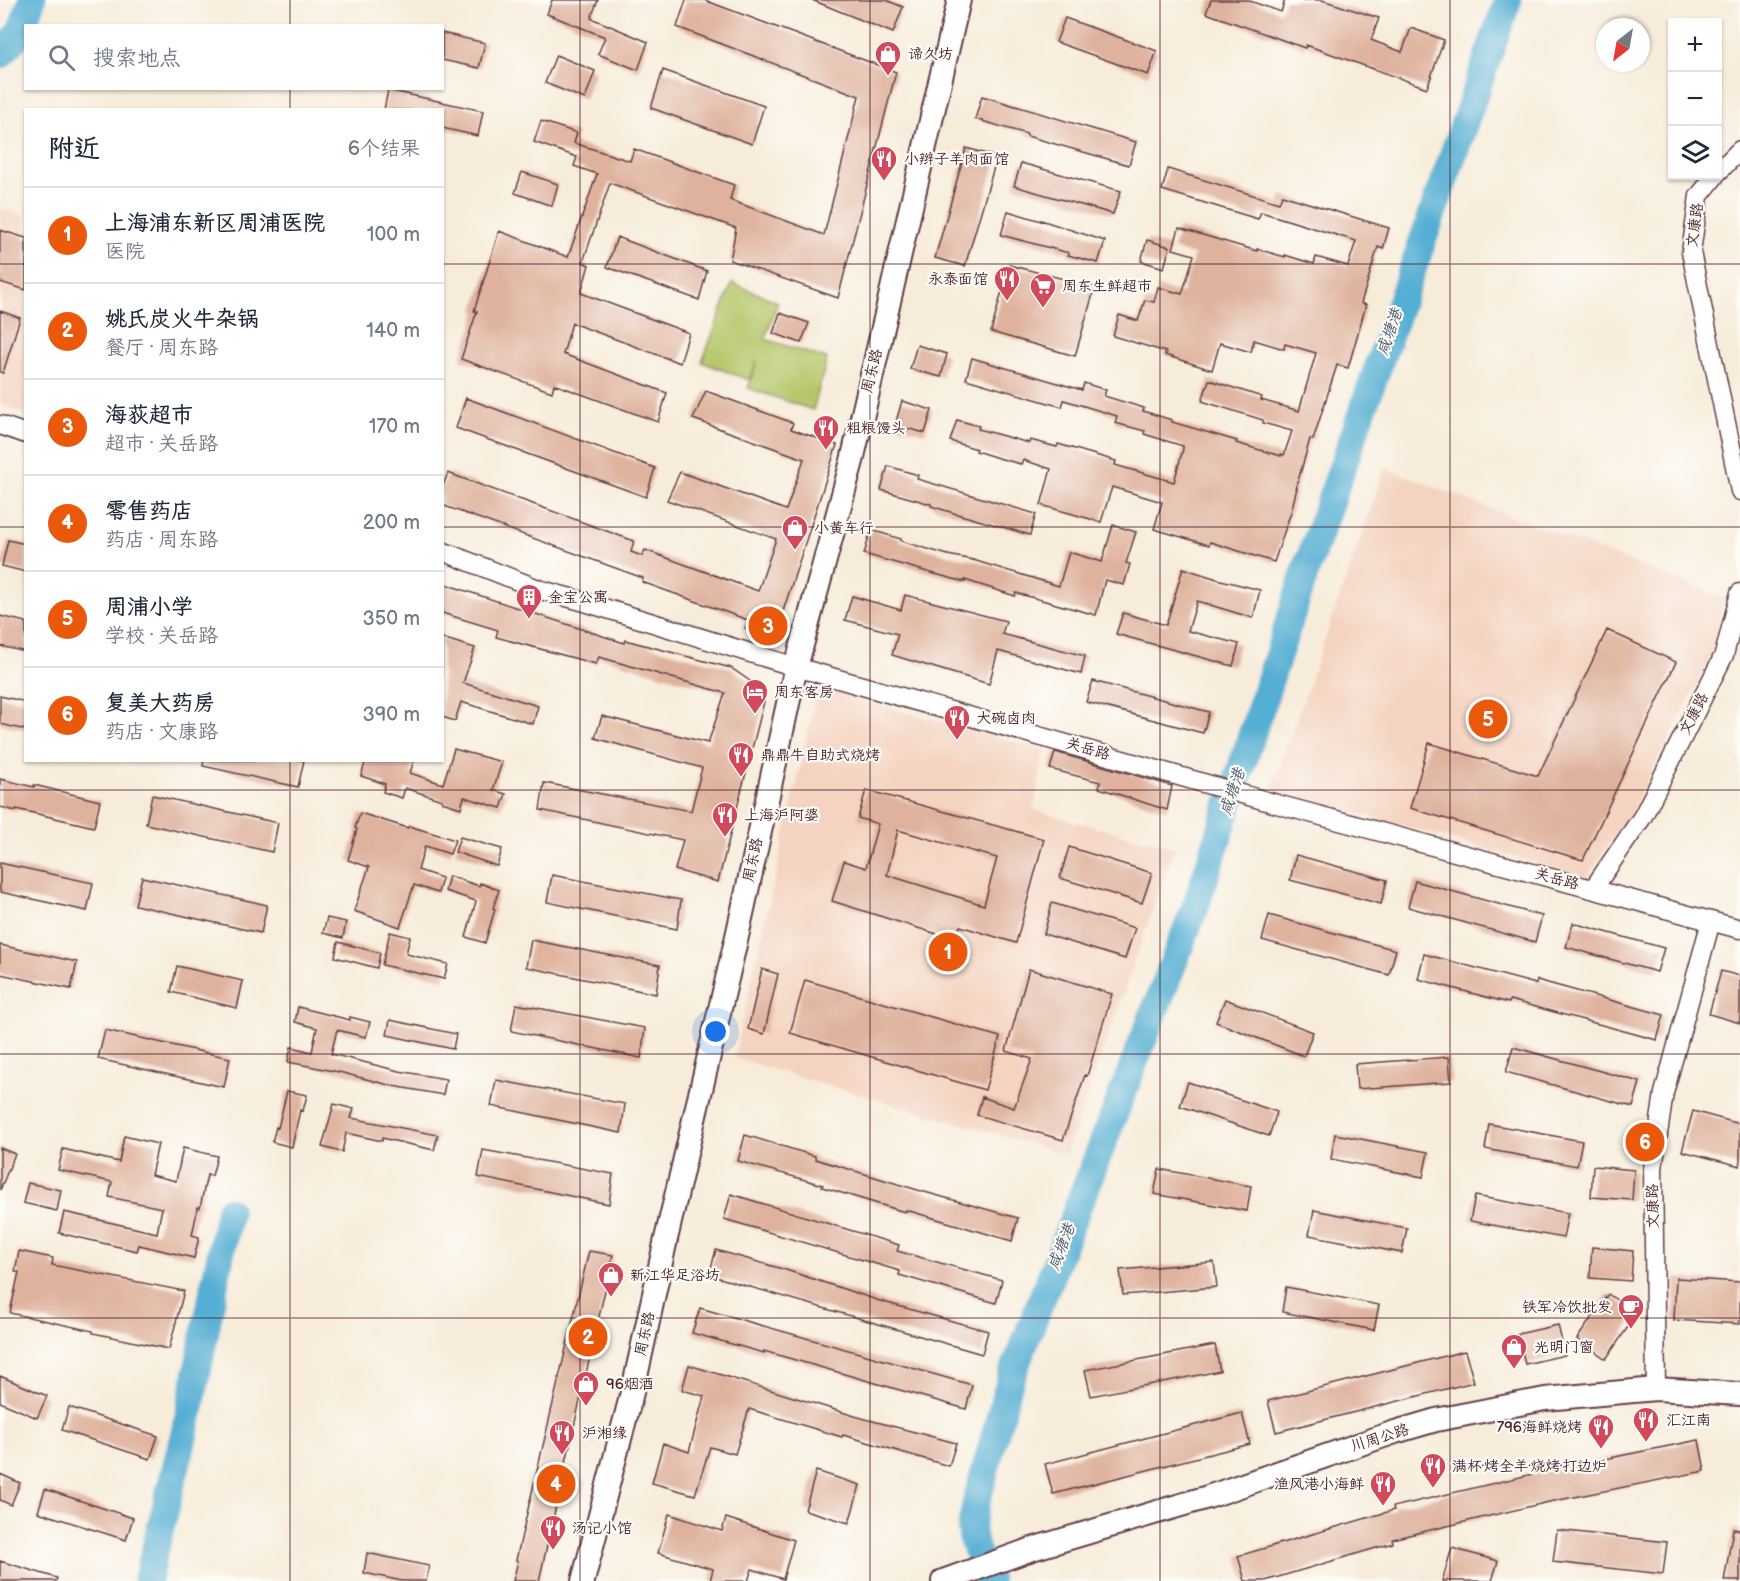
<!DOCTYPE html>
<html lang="zh">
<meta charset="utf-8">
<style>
:root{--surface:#fff;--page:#f6f6f7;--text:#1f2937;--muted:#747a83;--line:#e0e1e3;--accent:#ea580c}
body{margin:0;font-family:"Balsamiq Sans","LXGW WenKai TC",sans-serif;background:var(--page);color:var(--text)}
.controls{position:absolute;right:18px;top:18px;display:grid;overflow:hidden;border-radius:0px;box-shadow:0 2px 4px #0004}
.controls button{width:54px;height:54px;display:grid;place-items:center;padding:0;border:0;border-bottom:2px solid var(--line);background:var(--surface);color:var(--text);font:30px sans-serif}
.compass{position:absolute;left:1596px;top:18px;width:54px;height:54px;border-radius:50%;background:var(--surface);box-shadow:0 2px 4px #0004;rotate:211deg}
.you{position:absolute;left:716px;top:1032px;width:21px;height:21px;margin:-15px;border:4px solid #fff;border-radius:50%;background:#1a73e8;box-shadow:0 0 0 9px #1a73e833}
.badge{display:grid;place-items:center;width:39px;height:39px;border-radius:50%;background:var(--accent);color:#fff;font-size:20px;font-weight:700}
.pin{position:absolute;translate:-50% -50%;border:3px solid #fff;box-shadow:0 2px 6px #0006}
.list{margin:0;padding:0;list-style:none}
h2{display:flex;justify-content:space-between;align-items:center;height:78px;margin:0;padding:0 24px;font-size:26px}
h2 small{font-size:20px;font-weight:400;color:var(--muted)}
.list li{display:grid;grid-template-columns:39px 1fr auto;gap:18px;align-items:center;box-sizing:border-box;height:96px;padding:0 24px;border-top:2px solid var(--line)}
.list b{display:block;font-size:22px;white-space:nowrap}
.list p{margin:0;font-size:20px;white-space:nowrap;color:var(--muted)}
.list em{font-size:20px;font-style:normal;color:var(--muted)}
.icon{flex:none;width:33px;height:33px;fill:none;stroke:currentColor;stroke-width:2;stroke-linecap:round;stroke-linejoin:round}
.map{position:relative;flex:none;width:1740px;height:1581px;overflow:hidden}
.search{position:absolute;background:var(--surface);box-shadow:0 2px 4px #0004;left:24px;top:24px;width:420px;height:66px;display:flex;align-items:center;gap:15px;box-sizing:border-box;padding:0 21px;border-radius:0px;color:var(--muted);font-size:22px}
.panel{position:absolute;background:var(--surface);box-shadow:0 2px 4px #0004;left:24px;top:108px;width:420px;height:654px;border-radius:0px}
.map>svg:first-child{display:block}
.built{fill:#f4d3c0}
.green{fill:#b5c76a;stroke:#80734a;stroke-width:1.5}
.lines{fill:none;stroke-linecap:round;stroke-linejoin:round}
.river{stroke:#55aed3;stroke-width:28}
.building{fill:#dfb29d;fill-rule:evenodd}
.minor-casing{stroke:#643e45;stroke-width:21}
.tertiary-casing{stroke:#643e45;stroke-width:26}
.minor{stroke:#fff;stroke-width:18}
.tertiary{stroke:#fff;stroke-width:22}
.grid{fill:none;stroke:#4a1f2b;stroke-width:1.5;stroke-opacity:0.55}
.labels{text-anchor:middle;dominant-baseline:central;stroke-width:4.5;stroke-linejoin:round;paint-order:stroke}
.poi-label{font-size:15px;fill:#4a1f2b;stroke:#fdfcf7;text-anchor:start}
.street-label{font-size:15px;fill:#4a1f2b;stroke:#fdfcf7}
.water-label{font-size:16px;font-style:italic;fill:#4e586e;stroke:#fdfcf7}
</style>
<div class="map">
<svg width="1740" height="1581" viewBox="0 0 1740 1581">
<rect width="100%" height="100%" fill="#fdfcf7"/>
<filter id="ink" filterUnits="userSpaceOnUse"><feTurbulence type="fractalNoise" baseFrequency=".0167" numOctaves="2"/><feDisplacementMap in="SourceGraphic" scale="12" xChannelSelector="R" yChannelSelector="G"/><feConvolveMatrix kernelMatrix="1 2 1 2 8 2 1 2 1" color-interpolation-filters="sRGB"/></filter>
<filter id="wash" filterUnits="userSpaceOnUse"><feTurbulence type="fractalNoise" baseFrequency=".008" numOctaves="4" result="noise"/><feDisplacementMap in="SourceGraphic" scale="24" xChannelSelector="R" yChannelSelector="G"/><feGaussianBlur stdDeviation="1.35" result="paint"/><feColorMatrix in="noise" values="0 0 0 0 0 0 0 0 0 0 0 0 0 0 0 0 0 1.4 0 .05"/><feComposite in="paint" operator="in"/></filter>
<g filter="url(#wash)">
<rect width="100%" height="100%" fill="#f7ecda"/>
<path class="built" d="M 0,208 L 25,215 L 25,414 L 0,404 Z
M 1385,468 L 1724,598 L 1714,650 L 1633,809 L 1587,877 L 1272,789 Z
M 818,688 L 1044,750 L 1034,810 L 1093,827 L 1175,847 L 1066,1154 L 734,1058 Z"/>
<path class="green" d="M 732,283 L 778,302 L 765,339 L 827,359 L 813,410 L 748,388 L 757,361 L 749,380 L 702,362 Z"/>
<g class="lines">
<path class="river" d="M 0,55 L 20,33 L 32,0
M 147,1581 L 188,1419 L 229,1211
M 989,1581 L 973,1542 L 971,1527 L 976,1503 L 1010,1380 L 1196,905 L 1308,564 L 1508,0"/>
</g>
<g id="blocks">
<path class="building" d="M 552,0 L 598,0 L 591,18 L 648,42 L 638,70 L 598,54 L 605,37 L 547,14 Z
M 686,0 L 704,0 L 896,72 L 838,298 L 730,260 L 736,228 L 610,183 L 583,262 L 589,265 L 581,293 L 689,333 L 680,363 L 572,323 L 563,354 L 667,393 L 658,422 L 554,384 L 552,392 L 461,359 L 477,311 L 474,311 L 499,231 L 568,257 L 597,174 L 574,166 L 577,157 L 534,142 L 541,121 L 577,133 L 574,143 L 630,161 L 634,149 L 734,185 L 730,200 L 824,235 L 859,96 L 677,27 Z
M 812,0 L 886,0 L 903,7 L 893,33 Z
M 1211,0 L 1247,0 L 1281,12 L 1285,0 L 1322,0 L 1379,18 L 1371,40 L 1402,52 L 1411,28 L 1444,40 L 1427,88 L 1306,45 L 1305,48 L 1206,13 Z
M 1065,18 L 1157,51 L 1148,75 L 1056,42 Z
M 442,33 L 485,43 L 479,68 L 442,60 Z
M 556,55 L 595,71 L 585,99 L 545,83 Z
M 663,70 L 764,106 L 752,144 L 651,108 Z
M 388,90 L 483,111 L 478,136 L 442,128 L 442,110 L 384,110 Z
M 982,96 L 1136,142 L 1129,165 L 1027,136 L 1027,134 L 975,119 Z
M 966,148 L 997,157 L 965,266 L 935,258 Z
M 1021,163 L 1121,191 L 1113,214 L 1014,186 Z
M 1168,169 L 1279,203 L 1282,195 L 1389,228 L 1383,249 L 1378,247 L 1361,303 L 1366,305 L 1348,368 L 1337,365 L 1313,440 L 1310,439 L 1296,488 L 1297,488 L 1291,512 L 1274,562 L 1210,542 L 1209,545 L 1154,529 L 1162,502 L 1112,487 L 1101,522 L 1041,505 L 1051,469 L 1023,460 L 1021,464 L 998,458 L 976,451 L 977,449 L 950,441 L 957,420 L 979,426 L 978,429 L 1029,443 L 1030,440 L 1057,447 L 1058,444 L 1116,461 L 1115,465 L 1174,482 L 1183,449 L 1183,446 L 1144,434 L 1145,431 L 1115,423 L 1117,416 L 1064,400 L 1062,407 L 966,379 L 972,358 L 1082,390 L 1084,383 L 1106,390 L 1104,396 L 1144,408 L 1143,411 L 1172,420 L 1172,422 L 1237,441 L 1236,443 L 1281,456 L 1281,454 L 1284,455 L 1292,431 L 1263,423 L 1263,420 L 1202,401 L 1209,380 L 1262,397 L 1261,400 L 1299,411 L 1316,353 L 1285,344 L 1284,349 L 1254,340 L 1251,352 L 1220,343 L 1212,370 L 1165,355 L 1166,352 L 1113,336 L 1119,315 L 1138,321 L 1145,300 L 1154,302 L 1158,287 L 1182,294 L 1194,255 L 1173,249 L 1179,228 L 1257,251 L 1257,249 L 1285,257 L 1285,255 L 1314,264 L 1316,257 L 1348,266 L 1356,241 L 1261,212 L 1258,219 L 1162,190 Z
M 522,172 L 558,184 L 552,206 L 515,193 Z
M 1008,211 L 1041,221 L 1041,220 L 1105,241 L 1098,263 L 1068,255 L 1069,253 L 1001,235 Z
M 0,230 L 26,238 L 26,290 L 0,282 Z
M 617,237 L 707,271 L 699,300 L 607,267 Z
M 1147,240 L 1170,247 L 1164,268 L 1141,261 Z
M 1009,265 L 1095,287 L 1075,356 L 991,332 Z
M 0,311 L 20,318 L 3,373 L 0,372 Z
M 780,313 L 809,323 L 801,343 L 773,333 Z
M 917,345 L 947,354 L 941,377 L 910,369 Z
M 706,391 L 793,423 L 791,429 L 837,445 L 774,639 L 745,628 L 748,620 L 642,582 L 643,578 L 442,505 L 442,488 L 448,473 L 634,541 L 631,552 L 642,556 L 645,550 L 758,591 L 776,539 L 667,500 L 680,472 L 786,510 L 804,459 L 693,419 Z
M 466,398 L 655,468 L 646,497 L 456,428 Z
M 902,401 L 932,410 L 925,433 L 895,425 Z
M 888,466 L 918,475 L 917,479 L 1036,514 L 1030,535 L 957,514 L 931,506 L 931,504 L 881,490 Z
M 1113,525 L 1136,532 L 1126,563 L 1130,564 L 1124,585 L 1105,580 L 1096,615 L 1016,593 L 1015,596 L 965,580 L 965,582 L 935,574 L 864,554 L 871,530 L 901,539 L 901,541 L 948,555 L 973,560 L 1059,586 L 1069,552 L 1102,562 Z
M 8,540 L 26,544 L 26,572 L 2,566 Z
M 1183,568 L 1217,579 L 1260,590 L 1253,618 L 1197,601 L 1188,631 L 1239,644 L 1233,666 L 1116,634 L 1123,613 L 1166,625 Z
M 442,583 L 624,643 L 625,640 L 731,668 L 750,681 L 764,702 L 718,882 L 675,870 L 683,840 L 540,810 L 544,783 L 691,811 L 702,768 L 595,738 L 602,716 L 708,743 L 725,693 L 599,657 L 596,664 L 496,637 L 498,630 L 442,613 Z
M 905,595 L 1006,621 L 1002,634 L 1085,656 L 1081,674 L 998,651 L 989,684 L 892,655 L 898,634 L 845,620 L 852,596 L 901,610 Z
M 0,616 L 26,622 L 26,652 L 0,646 Z
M 1607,630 L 1676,662 L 1583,860 L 1410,808 L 1429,743 L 1538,776 Z
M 442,638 L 475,648 L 463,683 L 538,706 L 533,724 L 461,702 L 455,721 L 442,717 Z
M 1093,681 L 1209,712 L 1203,733 L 1086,702 Z
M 0,696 L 26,702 L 26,730 L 0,724 Z
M 454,749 L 502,762 L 493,790 L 506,794 L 501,808 L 464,797 L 461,808 L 442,802 L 442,800 L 405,788 L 402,798 L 383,792 L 385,784 L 361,776 L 366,760 L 414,760 L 410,773 L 443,784 Z
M 1055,752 L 1172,786 L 1167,810 L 1099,788 L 1100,782 L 1050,769 Z
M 204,760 L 304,760 L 298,787 L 203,766 Z
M 0,779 L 34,787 L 34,785 L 100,801 L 94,827 L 16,809 L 16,811 L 0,807 Z
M 866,790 L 1044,839 L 1016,943 L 960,926 L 956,940 L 832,901 L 844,861 L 866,868 L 878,824 L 858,818 ZM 898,830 L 997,858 L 984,905 L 887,875 Z
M 152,795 L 278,823 L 272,852 L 146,824 Z
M 360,813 L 408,828 L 409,826 L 455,840 L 450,854 L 425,846 L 418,870 L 442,878 L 438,893 L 414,885 L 400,927 L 354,911 L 369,867 L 348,860 L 357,829 L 355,828 Z
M 460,837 L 502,849 L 497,866 L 455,852 Z
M 1069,847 L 1152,873 L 1142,903 L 1060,878 Z
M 1296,855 L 1387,880 L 1381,904 L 1290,880 Z
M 0,863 L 93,883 L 87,911 L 0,892 Z
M 552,875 L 681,900 L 677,929 L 547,902 Z
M 449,876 L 479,886 L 480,883 L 499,890 L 493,908 L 495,909 L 485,943 L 466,937 L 476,901 L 445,891 Z
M 142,877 L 267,905 L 261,933 L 135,905 Z
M 1415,881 L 1542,916 L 1535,942 L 1408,907 Z
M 1052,903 L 1135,928 L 1125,959 L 1044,934 Z
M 1269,915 L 1396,950 L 1389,975 L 1262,940 Z
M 327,918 L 346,922 L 343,938 L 323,933 Z
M 1573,923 L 1664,948 L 1657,972 L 1566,947 Z
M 390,932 L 410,937 L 406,954 L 448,964 L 444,979 L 382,965 Z
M 531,940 L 660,965 L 656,994 L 526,967 Z
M 338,942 L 380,953 L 377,968 L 335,957 Z
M 0,945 L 77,962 L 71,989 L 0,974 Z
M 1424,954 L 1536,984 L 1537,980 L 1664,1015 L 1657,1040 L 1510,1000 L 1509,1003 L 1418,979 Z
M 177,966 L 243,981 L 237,1008 L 171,992 Z
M 762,969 L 778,974 L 764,1034 L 748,1029 Z
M 1029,969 L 1112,994 L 1087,1076 L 1085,1075 L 1063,1140 L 977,1115 L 982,1097 L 1014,1108 L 1032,1059 L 1006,1051 Z
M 1721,971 L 1740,976 L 1740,1023 L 1709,1014 Z
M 805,980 L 1000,1037 L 985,1090 L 790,1033 Z
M 1225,999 L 1313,1032 L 1304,1056 L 1216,1022 Z
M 516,1004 L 645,1028 L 641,1058 L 511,1031 Z
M 298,1007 L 350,1020 L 350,1017 L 370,1022 L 366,1037 L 337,1030 L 331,1054 L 399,1071 L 446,1079 L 443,1095 L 393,1086 L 339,1072 L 288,1062 L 291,1047 L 312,1052 L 317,1028 L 295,1022 Z
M 390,1020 L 456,1034 L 453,1049 L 387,1035 Z
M 105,1030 L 230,1058 L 224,1087 L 98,1059 Z
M 1513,1047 L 1640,1082 L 1633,1107 L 1506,1072 Z
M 1449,1057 L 1451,1082 L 1357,1089 L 1355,1064 Z
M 496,1080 L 625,1104 L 621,1133 L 491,1106 Z
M 1188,1082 L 1277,1112 L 1269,1136 L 1180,1106 Z
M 287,1091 L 307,1095 L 303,1111 L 300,1110 L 292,1147 L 272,1142 L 276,1127 L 278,1128 Z
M 334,1104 L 354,1109 L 351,1118 L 438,1135 L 434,1150 L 382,1138 L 382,1141 L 346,1133 L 342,1152 L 322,1147 Z
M 1693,1111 L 1740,1124 L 1740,1166 L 1682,1151 Z
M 1489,1124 L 1582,1141 L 1577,1166 L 1485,1149 Z
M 1335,1134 L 1428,1152 L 1423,1177 L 1331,1159 Z
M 745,1135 L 815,1156 L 815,1159 L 921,1191 L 1018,1218 L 1012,1241 L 906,1210 L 905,1212 L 822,1187 L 823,1185 L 738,1161 Z
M 124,1136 L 158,1144 L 151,1175 L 176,1181 L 183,1148 L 217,1156 L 212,1176 L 207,1175 L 200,1208 L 198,1207 L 192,1235 L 199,1237 L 194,1258 L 139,1245 L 137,1251 L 59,1233 L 64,1212 L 157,1233 L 162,1208 L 109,1197 L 112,1182 L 58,1170 L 63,1149 L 119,1162 Z
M 0,1148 L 15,1154 L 0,1190 Z
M 483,1150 L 613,1174 L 609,1204 L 478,1177 Z
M 1593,1166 L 1634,1170 L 1632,1200 L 1591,1197 Z
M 1159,1169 L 1251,1186 L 1247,1211 L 1154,1194 Z
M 28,1183 L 61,1190 L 57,1211 L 23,1203 Z
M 731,1194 L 899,1245 L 897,1251 L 1002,1280 L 996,1303 L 899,1275 L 900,1271 L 724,1219 Z
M 1475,1196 L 1568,1213 L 1563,1238 L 1470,1221 Z
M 1314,1210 L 1407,1228 L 1402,1253 L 1309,1235 Z
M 1592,1247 L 1633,1251 L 1631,1281 L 1590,1278 Z
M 716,1250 L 786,1270 L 880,1301 L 988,1331 L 982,1354 L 709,1275 Z
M 19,1251 L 53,1258 L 52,1265 L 184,1291 L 169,1349 L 93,1333 L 93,1331 L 10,1313 L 19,1272 L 15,1272 Z
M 589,1251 L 613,1255 L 539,1581 L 513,1581 L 518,1561 L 516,1560 Z
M 1214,1262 L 1217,1287 L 1123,1295 L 1120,1270 Z
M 1676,1278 L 1740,1282 L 1740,1324 L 1674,1320 Z
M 1286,1287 L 1379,1305 L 1374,1330 L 1282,1312 Z
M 1608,1294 L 1637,1314 L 1606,1359 L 1577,1339 Z
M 700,1308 L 972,1385 L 966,1409 L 764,1351 L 764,1353 L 692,1333 Z
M 1558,1325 L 1565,1355 L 1525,1364 L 1518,1334 Z
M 1215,1345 L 1220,1371 L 1091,1396 L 1085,1370 Z
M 1465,1351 L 1474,1382 L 1276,1432 L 1268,1401 Z
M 689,1365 L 858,1417 L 956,1443 L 949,1466 L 843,1435 L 842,1437 L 749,1409 L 735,1454 L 710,1447 L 695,1495 L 652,1483 L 663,1443 L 689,1452 L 704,1396 L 682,1390 Z
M 0,1376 L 47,1396 L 37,1418 L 0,1402 Z
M 69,1407 L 158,1436 L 150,1459 L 62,1430 Z
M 1242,1413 L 1250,1444 L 1053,1494 L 1045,1464 Z
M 1699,1440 L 1705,1471 L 1549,1502 L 1392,1539 L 1393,1543 L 1265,1581 L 1245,1581 L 1238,1556 L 1394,1510 L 1393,1507 L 1550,1470 Z
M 816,1471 L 860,1485 L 849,1523 L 805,1510 Z
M 0,1474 L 20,1483 L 11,1505 L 0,1500 Z
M 45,1489 L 133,1518 L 126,1540 L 38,1512 Z
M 669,1514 L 722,1531 L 726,1518 L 794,1540 L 783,1579 L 752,1569 L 748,1581 L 710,1581 L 713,1569 L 658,1553 Z
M 1733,1529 L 1740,1530 L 1740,1581 L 1724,1581 Z
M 1557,1530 L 1667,1542 L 1663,1574 L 1553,1562 Z
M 1452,1548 L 1498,1561 L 1492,1581 L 1442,1581 Z
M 367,1553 L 429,1566 L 426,1581 L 402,1581 L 364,1573 Z
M 0,1561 L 57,1578 L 56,1581 L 0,1581 Z"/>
</g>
</g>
<g filter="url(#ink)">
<use href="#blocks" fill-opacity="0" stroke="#643e45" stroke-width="1.5"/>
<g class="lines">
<g class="minor-casing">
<path id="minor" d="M 1718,172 L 1740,150
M 1715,176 L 1699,196 L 1691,252 L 1740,491
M 0,425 L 26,434
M 442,551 L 541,590 L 578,600 L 796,667 L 1284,806 L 1740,929
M 1593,889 L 1643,816 L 1724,655 L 1740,593
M 1656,1389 L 1653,1168 L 1664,1093 L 1711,921"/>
</g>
<g class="tertiary-casing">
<path id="tertiary" d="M 583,1581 L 635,1381 L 666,1239 L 738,932 L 796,667 L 852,461 L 959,0
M 943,1581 L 1032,1549 L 1208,1497 L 1395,1432 L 1436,1420 L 1545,1399 L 1656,1389 L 1740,1394"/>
</g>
<use href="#minor" class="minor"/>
<use href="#tertiary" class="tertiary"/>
</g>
</g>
<path class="grid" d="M 290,0 L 290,26M 580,0 L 580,1581M 870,0 L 870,1581M 1160,0 L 1160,1581M 1450,0 L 1450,1581M 290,88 L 290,110M 0,264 L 26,264M 442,264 L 1740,264M 0,527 L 26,527M 442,527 L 1740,527M 290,760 L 290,1581M 0,790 L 1740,790M 0,1054 L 1740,1054M 0,1318 L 1740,1318"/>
<defs>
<g id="shop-pin" transform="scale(1.35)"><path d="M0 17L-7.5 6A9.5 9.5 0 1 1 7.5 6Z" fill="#d1495b" stroke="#fdfcf7"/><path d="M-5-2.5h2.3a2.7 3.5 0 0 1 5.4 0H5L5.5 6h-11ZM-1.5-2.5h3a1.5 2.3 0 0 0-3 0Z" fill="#fff"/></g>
<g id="restaurant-pin" transform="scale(1.35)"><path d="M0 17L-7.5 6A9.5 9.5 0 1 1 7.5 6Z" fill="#d1495b" stroke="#fdfcf7"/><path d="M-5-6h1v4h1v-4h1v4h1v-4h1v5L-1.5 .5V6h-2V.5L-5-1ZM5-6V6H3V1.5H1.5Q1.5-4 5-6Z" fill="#fff"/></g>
<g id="supermarket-pin" transform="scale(1.35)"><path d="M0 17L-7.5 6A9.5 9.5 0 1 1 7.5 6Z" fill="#d1495b" stroke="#fdfcf7"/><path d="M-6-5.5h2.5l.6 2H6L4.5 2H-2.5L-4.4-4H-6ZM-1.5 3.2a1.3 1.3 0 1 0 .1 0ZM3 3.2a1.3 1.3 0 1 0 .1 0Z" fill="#fff"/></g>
<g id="building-pin" transform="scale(1.35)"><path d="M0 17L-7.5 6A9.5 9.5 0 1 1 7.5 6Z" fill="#d1495b" stroke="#fdfcf7"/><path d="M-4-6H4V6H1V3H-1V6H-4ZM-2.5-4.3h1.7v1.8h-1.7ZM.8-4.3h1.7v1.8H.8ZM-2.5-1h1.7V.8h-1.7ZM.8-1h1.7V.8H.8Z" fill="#fff"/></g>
<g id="hotel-pin" transform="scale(1.35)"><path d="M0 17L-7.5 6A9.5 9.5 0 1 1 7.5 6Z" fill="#d1495b" stroke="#fdfcf7"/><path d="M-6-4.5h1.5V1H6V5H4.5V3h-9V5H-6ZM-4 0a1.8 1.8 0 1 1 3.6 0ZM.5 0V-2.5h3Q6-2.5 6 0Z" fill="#fff"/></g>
<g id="cafe-pin" transform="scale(1.35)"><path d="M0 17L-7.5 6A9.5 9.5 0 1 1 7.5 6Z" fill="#d1495b" stroke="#fdfcf7"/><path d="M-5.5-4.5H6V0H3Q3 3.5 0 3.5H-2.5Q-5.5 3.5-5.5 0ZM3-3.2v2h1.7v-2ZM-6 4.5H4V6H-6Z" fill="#fff"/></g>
</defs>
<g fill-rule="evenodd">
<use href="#shop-pin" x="888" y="54"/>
<use href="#restaurant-pin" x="884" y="159"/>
<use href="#restaurant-pin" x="1007" y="279"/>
<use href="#supermarket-pin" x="1043" y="286"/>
<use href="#restaurant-pin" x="826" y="428"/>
<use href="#shop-pin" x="795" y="528"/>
<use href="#building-pin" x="529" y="597"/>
<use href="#hotel-pin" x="755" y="692"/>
<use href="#restaurant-pin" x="957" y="718"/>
<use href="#restaurant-pin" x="741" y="755"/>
<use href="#restaurant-pin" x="725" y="815"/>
<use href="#shop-pin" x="611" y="1275"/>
<use href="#cafe-pin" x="1631" y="1307"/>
<use href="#shop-pin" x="1514" y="1347"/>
<use href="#shop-pin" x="586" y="1384"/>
<use href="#restaurant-pin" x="1646" y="1420"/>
<use href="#restaurant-pin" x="1601" y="1427"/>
<use href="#restaurant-pin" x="562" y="1433"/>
<use href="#restaurant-pin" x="1433" y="1466"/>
<use href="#restaurant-pin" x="1383" y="1484"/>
<use href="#restaurant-pin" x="553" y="1528"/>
</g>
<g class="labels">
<g class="poi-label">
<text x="908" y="54">谛久坊</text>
<text x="904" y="159">小辫子羊肉面馆</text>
<text x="988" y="279" text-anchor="end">永泰面馆</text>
<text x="1062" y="286">周东生鲜超市</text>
<text x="846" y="428">粗粮馒头</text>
<text x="814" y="528">小黄车行</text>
<text x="548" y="597">金宝公寓</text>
<text x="774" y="692">周东客房</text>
<text x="976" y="718">大碗卤肉</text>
<text x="760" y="755">鼎鼎牛自助式烧烤</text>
<text x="744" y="815">上海沪阿婆</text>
<text x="630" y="1275">新江华足浴坊</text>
<text x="1612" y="1307" text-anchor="end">铁军冷饮批发</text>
<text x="1534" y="1347">光明门窗</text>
<text x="606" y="1384">96烟酒</text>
<text x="1666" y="1420">汇江南</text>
<text x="1582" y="1427" text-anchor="end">796海鲜烧烤</text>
<text x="582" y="1433">沪湘缘</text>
<text x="1452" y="1466">满杯·烤全羊·烧烤·打边炉</text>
<text x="1364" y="1484" text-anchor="end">渔风港小海鲜</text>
<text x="572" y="1528">汤记小馆</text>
</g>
<g class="street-label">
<text transform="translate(1695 225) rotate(-82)">文康路</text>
<text transform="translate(872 371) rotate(-76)">周东路</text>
<text transform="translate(1694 714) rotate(-63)">文康路</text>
<text transform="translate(1088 749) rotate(16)">关岳路</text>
<text transform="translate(753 860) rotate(-78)">周东路</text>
<text transform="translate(1557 879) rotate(15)">关岳路</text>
<text transform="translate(1653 1206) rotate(-91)">文康路</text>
<text transform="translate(645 1334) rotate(-78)">周东路</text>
<text transform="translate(1380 1438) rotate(-18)">川周公路</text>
</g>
<g class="water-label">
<text transform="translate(1390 332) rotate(-71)">咸塘港</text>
<text transform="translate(1233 792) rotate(-72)">咸塘港</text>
<text transform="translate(1062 1247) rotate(-69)">咸塘港</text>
</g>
</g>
</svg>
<div class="controls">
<button>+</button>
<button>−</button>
<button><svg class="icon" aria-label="layers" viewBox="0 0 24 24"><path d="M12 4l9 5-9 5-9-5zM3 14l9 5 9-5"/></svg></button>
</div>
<svg class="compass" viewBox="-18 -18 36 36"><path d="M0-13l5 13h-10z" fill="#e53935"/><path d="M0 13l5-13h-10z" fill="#747a83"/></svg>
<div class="you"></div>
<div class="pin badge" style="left:948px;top:952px">1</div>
<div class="pin badge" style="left:588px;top:1337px">2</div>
<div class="pin badge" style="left:768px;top:626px">3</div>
<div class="pin badge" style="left:556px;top:1484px">4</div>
<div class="pin badge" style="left:1488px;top:719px">5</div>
<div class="pin badge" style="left:1645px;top:1142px">6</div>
<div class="search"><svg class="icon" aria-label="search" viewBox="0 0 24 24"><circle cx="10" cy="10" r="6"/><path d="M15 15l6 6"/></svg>搜索地点</div>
<section class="panel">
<h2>附近<small>6个结果</small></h2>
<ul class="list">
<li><span class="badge">1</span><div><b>上海浦东新区周浦医院</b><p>医院</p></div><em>100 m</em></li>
<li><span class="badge">2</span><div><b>姚氏炭火牛杂锅</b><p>餐厅 · 周东路</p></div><em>140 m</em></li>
<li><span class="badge">3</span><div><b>海荻超市</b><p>超市 · 关岳路</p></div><em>170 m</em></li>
<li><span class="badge">4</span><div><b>零售药店</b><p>药店 · 周东路</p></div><em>200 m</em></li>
<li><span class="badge">5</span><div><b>周浦小学</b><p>学校 · 关岳路</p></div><em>350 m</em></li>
<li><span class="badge">6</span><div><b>复美大药房</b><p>药店 · 文康路</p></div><em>390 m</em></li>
</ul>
</section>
</div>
